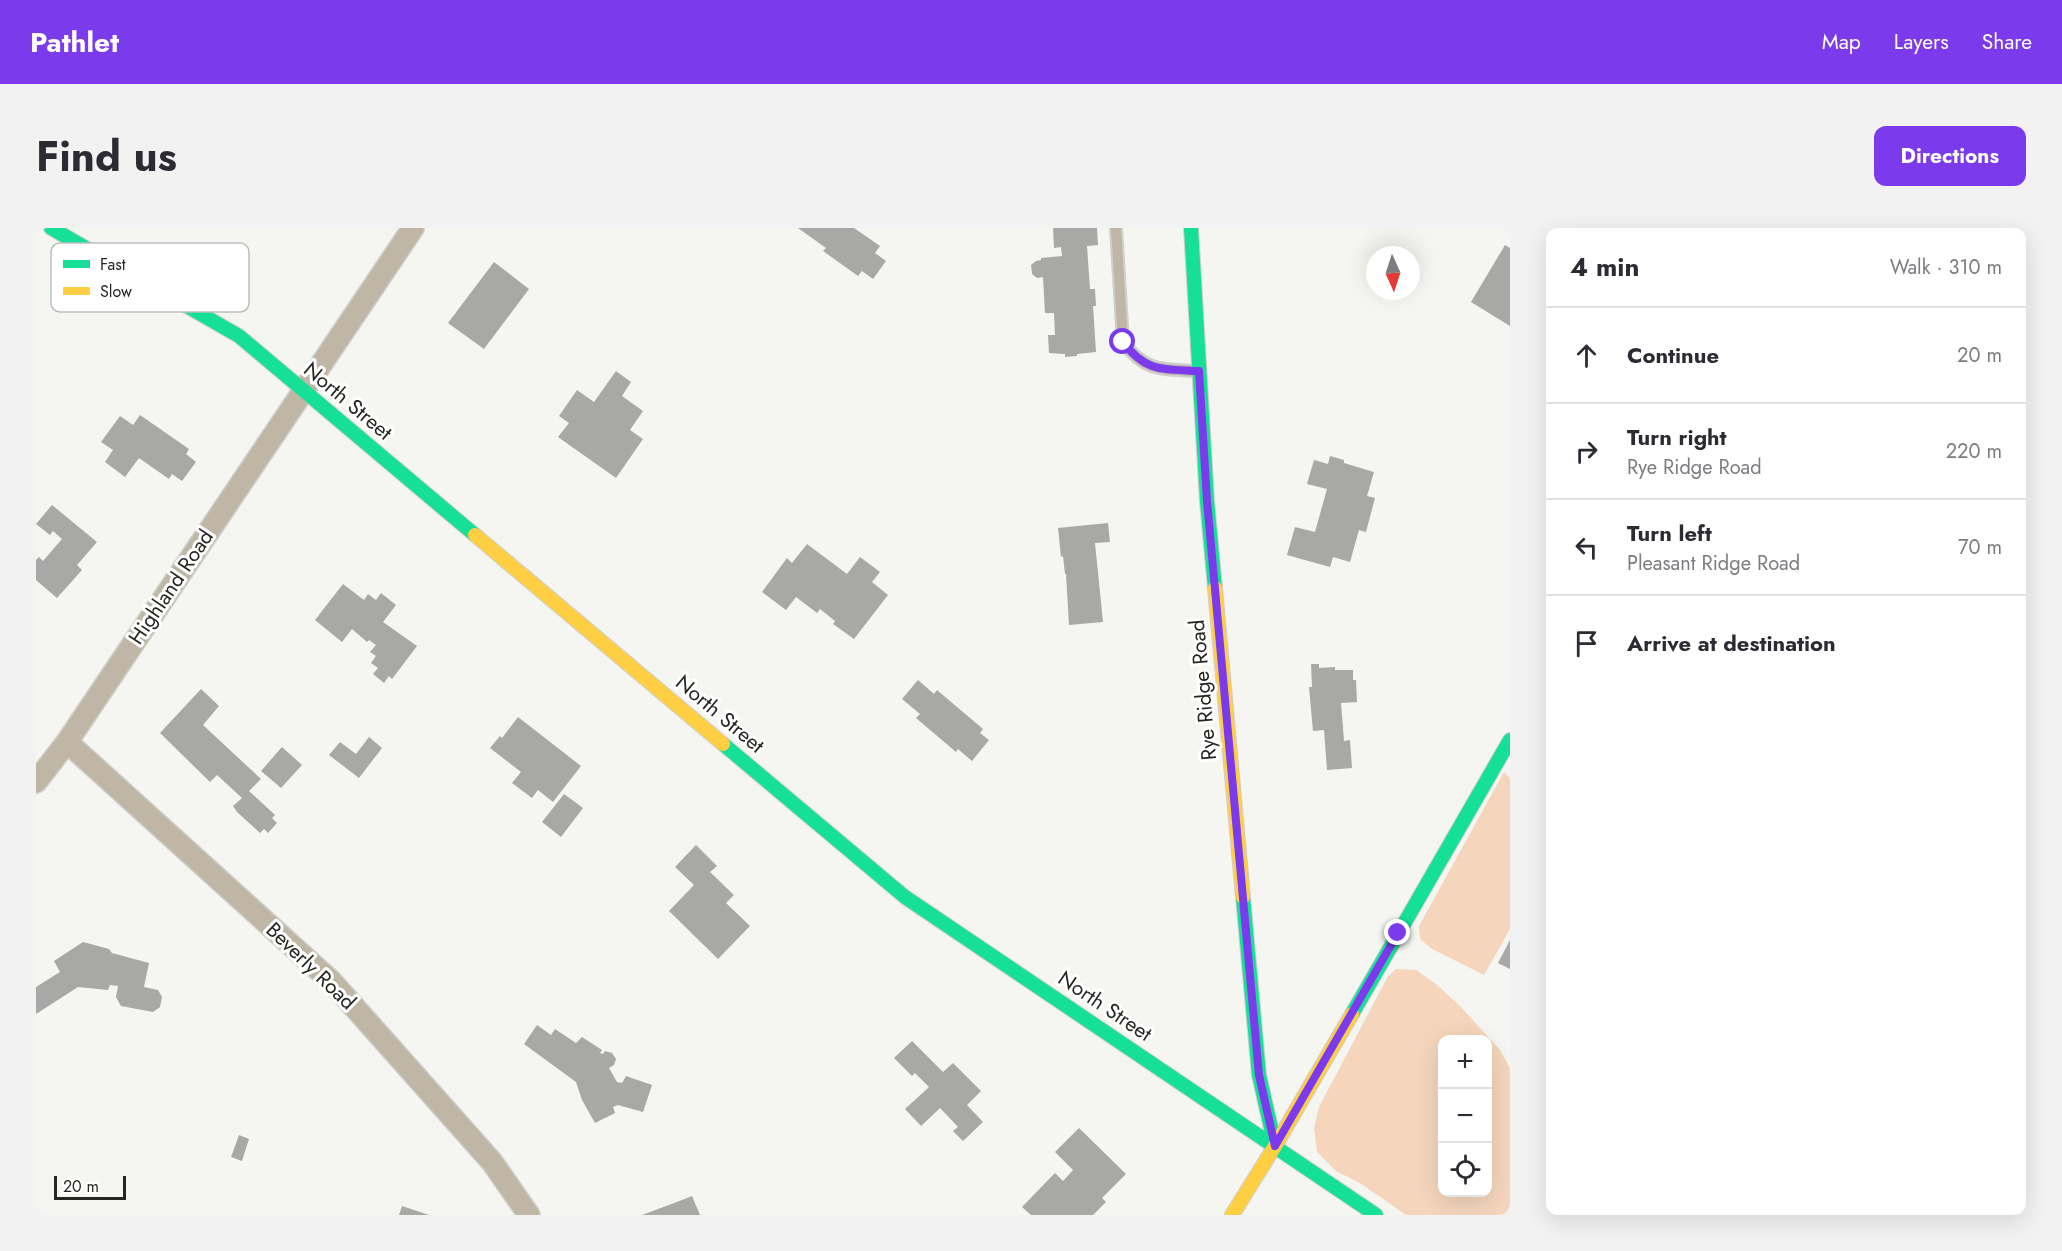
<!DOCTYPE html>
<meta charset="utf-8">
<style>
:root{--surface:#fff;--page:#f2f2f3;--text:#2b2b33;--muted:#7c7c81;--line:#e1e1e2;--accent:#7c3aed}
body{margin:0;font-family:Jost,sans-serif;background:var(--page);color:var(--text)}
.controls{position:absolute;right:18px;bottom:18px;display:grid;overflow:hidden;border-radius:12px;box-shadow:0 6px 24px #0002}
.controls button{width:54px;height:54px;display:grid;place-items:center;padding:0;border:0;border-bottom:2px solid var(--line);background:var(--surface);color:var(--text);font:30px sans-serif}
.compass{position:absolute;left:1330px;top:18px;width:54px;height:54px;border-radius:50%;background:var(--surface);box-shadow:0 6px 24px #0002;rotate:177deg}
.scale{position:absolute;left:18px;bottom:15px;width:72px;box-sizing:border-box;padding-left:6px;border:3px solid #252522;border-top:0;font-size:16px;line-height:21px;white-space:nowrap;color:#252522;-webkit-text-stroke:4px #fff;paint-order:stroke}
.stop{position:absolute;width:18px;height:18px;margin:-14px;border:4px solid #7c3aed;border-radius:50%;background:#fff}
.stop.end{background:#7c3aed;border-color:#fff;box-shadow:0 2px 6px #0008}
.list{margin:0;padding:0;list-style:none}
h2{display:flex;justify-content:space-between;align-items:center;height:78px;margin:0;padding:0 24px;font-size:26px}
h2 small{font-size:20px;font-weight:400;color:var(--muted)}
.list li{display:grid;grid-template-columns:39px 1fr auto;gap:18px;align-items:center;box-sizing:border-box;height:96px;padding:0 24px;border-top:2px solid var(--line)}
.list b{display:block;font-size:22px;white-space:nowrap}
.list p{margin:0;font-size:20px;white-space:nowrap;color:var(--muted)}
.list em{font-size:20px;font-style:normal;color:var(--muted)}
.icon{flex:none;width:33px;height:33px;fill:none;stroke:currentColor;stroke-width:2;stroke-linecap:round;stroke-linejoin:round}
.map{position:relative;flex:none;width:1474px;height:987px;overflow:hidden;border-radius:12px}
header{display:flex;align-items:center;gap:36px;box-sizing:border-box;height:84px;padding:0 30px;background:var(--accent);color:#fff}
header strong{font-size:28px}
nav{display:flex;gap:33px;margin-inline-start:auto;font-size:21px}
.intro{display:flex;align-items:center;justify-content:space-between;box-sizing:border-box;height:144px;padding:0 36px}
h1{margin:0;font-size:42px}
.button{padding:15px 27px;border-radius:12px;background:var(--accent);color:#fff;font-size:21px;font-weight:700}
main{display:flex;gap:36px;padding:0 36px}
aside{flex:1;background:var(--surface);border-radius:12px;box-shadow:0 6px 24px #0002}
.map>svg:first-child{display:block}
.green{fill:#f5d5bc;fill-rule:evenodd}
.building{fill:#a8a9a6}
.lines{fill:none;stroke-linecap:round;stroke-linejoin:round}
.lane-casing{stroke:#cfcfcd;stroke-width:14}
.street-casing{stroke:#cfcfcd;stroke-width:24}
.fast-casing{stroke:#cfcfcd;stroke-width:16}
.slow-casing{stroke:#cfcfcd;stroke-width:16}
.lane{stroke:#bfb6a6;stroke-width:10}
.street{stroke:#bfb6a6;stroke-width:21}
.fast{stroke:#16e098;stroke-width:14}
.slow{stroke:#ffcf43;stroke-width:14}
.route{stroke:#7c3aed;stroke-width:8}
.labels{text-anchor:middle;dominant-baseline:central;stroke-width:6;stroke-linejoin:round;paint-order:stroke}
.street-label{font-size:21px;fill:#252522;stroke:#fff}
.key{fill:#fff;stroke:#bebebd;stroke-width:1.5}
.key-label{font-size:16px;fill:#252522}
</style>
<header>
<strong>Pathlet</strong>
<nav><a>Map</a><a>Layers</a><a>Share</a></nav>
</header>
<div class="intro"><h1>Find us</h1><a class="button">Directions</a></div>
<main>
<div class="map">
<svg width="1474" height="987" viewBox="0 0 1474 987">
<rect width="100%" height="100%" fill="#f5f5f1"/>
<path class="green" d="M 1468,544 L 1474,550 L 1474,701 L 1448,747 L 1396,721 L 1384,711 L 1383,698 Z
M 1360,741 L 1380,742 L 1401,757 L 1424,778 L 1464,822 L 1474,840 L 1474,987 L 1370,987 L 1324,955 L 1300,943 L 1281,924 L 1278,900 L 1283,879 L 1351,750 ZM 1406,812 L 1452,812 L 1452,964 L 1406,964 Z"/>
<path class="building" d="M 762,0 L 818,0 L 844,18 L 839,25 L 850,33 L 837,51 L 826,43 L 822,48 L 787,23 L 790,20 Z
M 1017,0 L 1061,0 L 1062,17 L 1051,18 L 1054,61 L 1059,61 L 1060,78 L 1057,78 L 1060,124 L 1041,126 L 1041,128 L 1029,129 L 1029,126 L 1013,125 L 1012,107 L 1019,107 L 1018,85 L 1009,85 L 1007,49 L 1001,50 L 996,46 L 995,37 L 1000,33 L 1005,32 L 1005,30 L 1026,28 L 1025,19 L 1018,20 Z
M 1469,17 L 1474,20 L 1474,98 L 1435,74 Z
M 458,34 L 493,61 L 448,121 L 412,95 Z
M 580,143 L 595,154 L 586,168 L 607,183 L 594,202 L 607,211 L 580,250 L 522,209 L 533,195 L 523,188 L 541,162 L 558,174 Z
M 104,187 L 153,221 L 150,226 L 160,234 L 146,253 L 136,246 L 133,251 L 103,230 L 89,249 L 69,234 L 77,222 L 65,214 L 84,188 L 97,197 Z
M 1294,228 L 1308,232 L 1308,235 L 1338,244 L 1331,268 L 1339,270 L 1330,304 L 1323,302 L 1314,334 L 1297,329 L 1294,339 L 1251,327 L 1259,299 L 1279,304 L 1291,261 L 1271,256 L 1278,232 L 1292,236 Z
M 16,277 L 61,314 L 41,337 L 46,342 L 21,370 L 0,352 L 0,332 L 3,329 L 7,333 L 26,311 L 17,303 L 14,307 L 0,296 Z
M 1072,295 L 1074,314 L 1059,315 L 1067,394 L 1033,397 L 1030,346 L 1029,346 L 1027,328 L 1025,329 L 1022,300 Z
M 771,316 L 811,346 L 824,329 L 844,344 L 836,354 L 852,367 L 818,411 L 797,396 L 799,393 L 784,381 L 781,385 L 760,369 L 750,382 L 726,364 L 751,330 L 756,335 Z
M 307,356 L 328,372 L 332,366 L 340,372 L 345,365 L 360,377 L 347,394 L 381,418 L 356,451 L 353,448 L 348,455 L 337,446 L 342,440 L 335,435 L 340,428 L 334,424 L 340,417 L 333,412 L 331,414 L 316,401 L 306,414 L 279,392 Z
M 1275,436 L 1283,436 L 1283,440 L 1299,439 L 1299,442 L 1317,442 L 1317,452 L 1320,452 L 1321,474 L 1305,475 L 1308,513 L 1314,512 L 1316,540 L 1291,542 L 1288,502 L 1277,503 L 1273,459 L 1276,459 Z
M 882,452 L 898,466 L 901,462 L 947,501 L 944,505 L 953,512 L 936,533 L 922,521 L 920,524 L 880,490 L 884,486 L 866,471 Z
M 165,461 L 183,478 L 167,497 L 225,551 L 213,563 L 239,587 L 236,590 L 241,595 L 232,605 L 228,601 L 224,605 L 201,584 L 197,578 L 206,570 L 181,547 L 174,554 L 124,505 Z
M 482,489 L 545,538 L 517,574 L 502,562 L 496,570 L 476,555 L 485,544 L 454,520 L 464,508 L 466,510 Z
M 333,509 L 346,520 L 323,550 L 293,527 L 304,514 L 320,526 Z
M 246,519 L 266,537 L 245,560 L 225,543 Z
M 528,566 L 547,580 L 525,609 L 506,594 Z
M 660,617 L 681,638 L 674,644 L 698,667 L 690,675 L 714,698 L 682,731 L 633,683 L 658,657 L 639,639 Z
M 1474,712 L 1474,741 L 1462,735 Z
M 47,714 L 73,721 L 76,725 L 113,735 L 108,759 L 122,762 L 126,769 L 124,779 L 117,784 L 85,778 L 80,769 L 82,758 L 74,757 L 72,762 L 42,759 L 0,786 L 0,759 L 24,744 L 18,733 Z
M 501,797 L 515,807 L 519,801 L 540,815 L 546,809 L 566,822 L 564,825 L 567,826 L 569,823 L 576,825 L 580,831 L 578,837 L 573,840 L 581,854 L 586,855 L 590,848 L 616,857 L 607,884 L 582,877 L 577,879 L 579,885 L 559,895 L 546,872 L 540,854 L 488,816 Z
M 876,813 L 907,844 L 917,835 L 945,863 L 931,877 L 947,894 L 927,913 L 917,903 L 922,899 L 904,880 L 885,898 L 869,881 L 893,859 L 879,845 L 876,848 L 858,830 Z
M 1043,900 L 1090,946 L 1066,970 L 1070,974 L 1057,987 L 995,987 L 986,979 L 1019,945 L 1027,953 L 1037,942 L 1019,924 Z
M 203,907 L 213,911 L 206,933 L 195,929 Z
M 656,968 L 664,987 L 606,987 L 646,972 Z
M 366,978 L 393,987 L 363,987 Z"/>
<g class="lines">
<g class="lane-casing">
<path id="lane" d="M 1080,0 L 1087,114 C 1110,145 1127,141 1163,143"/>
</g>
<g class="street-casing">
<path id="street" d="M 31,514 L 296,754 L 456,934 L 493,987
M 0,554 L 31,514 L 377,0"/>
</g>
<g class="fast-casing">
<path id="fast" d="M 15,0 L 203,108 L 439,307
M 1155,0 L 1171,273 L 1179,360
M 687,516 L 869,669 L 1340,987
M 1207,669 L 1223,847 L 1239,918
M 1316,786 L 1474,512"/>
</g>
<g class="slow-casing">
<path id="slow" d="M 439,307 L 687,516
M 1179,360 L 1207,669
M 1196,987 L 1239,918 L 1316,786"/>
</g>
<use href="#lane" class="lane"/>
<use href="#street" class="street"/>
<use href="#fast" class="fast"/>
<use href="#slow" class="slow"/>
</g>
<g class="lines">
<path class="route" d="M 1087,114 C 1110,145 1128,141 1163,143 L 1171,273 L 1223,847 L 1239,918 L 1362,705"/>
</g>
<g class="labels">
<g class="street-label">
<text transform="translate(312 173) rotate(40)">North Street</text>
<text transform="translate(135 359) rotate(-56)">Highland Road</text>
<text transform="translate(1167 462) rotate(-95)">Rye Ridge Road</text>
<text transform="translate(684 486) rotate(40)">North Street</text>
<text transform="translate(275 738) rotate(44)">Beverly Road</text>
<text transform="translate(1069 778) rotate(34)">North Street</text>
</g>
</g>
<rect x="15" y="15" width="198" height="69" rx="9" class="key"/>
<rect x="27" y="32" width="27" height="8" fill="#16e098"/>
<rect x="27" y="59" width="27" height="8" fill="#ffcf43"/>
<g class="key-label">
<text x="64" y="42">Fast</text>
<text x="64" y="69">Slow</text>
</g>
</svg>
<div class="controls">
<button>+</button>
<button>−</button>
<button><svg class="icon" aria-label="locate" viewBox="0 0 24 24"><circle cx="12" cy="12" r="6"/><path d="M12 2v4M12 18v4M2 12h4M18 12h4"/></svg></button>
</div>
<svg class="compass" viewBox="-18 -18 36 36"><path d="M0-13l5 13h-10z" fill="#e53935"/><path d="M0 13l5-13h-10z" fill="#7c7c81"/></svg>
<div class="scale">20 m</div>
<div class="stop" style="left:1087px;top:114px"></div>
<div class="stop end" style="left:1362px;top:705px"></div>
</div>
<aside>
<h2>4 min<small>Walk · 310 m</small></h2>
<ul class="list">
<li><svg class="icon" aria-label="ahead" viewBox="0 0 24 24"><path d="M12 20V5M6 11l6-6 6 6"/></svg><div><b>Continue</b></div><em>20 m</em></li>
<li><svg class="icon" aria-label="right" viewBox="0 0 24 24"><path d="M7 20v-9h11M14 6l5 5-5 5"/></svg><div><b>Turn right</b><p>Rye Ridge Road</p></div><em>220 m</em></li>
<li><svg class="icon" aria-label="left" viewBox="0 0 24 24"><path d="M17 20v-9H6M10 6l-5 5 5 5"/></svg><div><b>Turn left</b><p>Pleasant Ridge Road</p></div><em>70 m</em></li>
<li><svg class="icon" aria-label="arrive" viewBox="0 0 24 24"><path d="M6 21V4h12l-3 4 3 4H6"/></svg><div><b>Arrive at destination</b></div></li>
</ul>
</aside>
</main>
